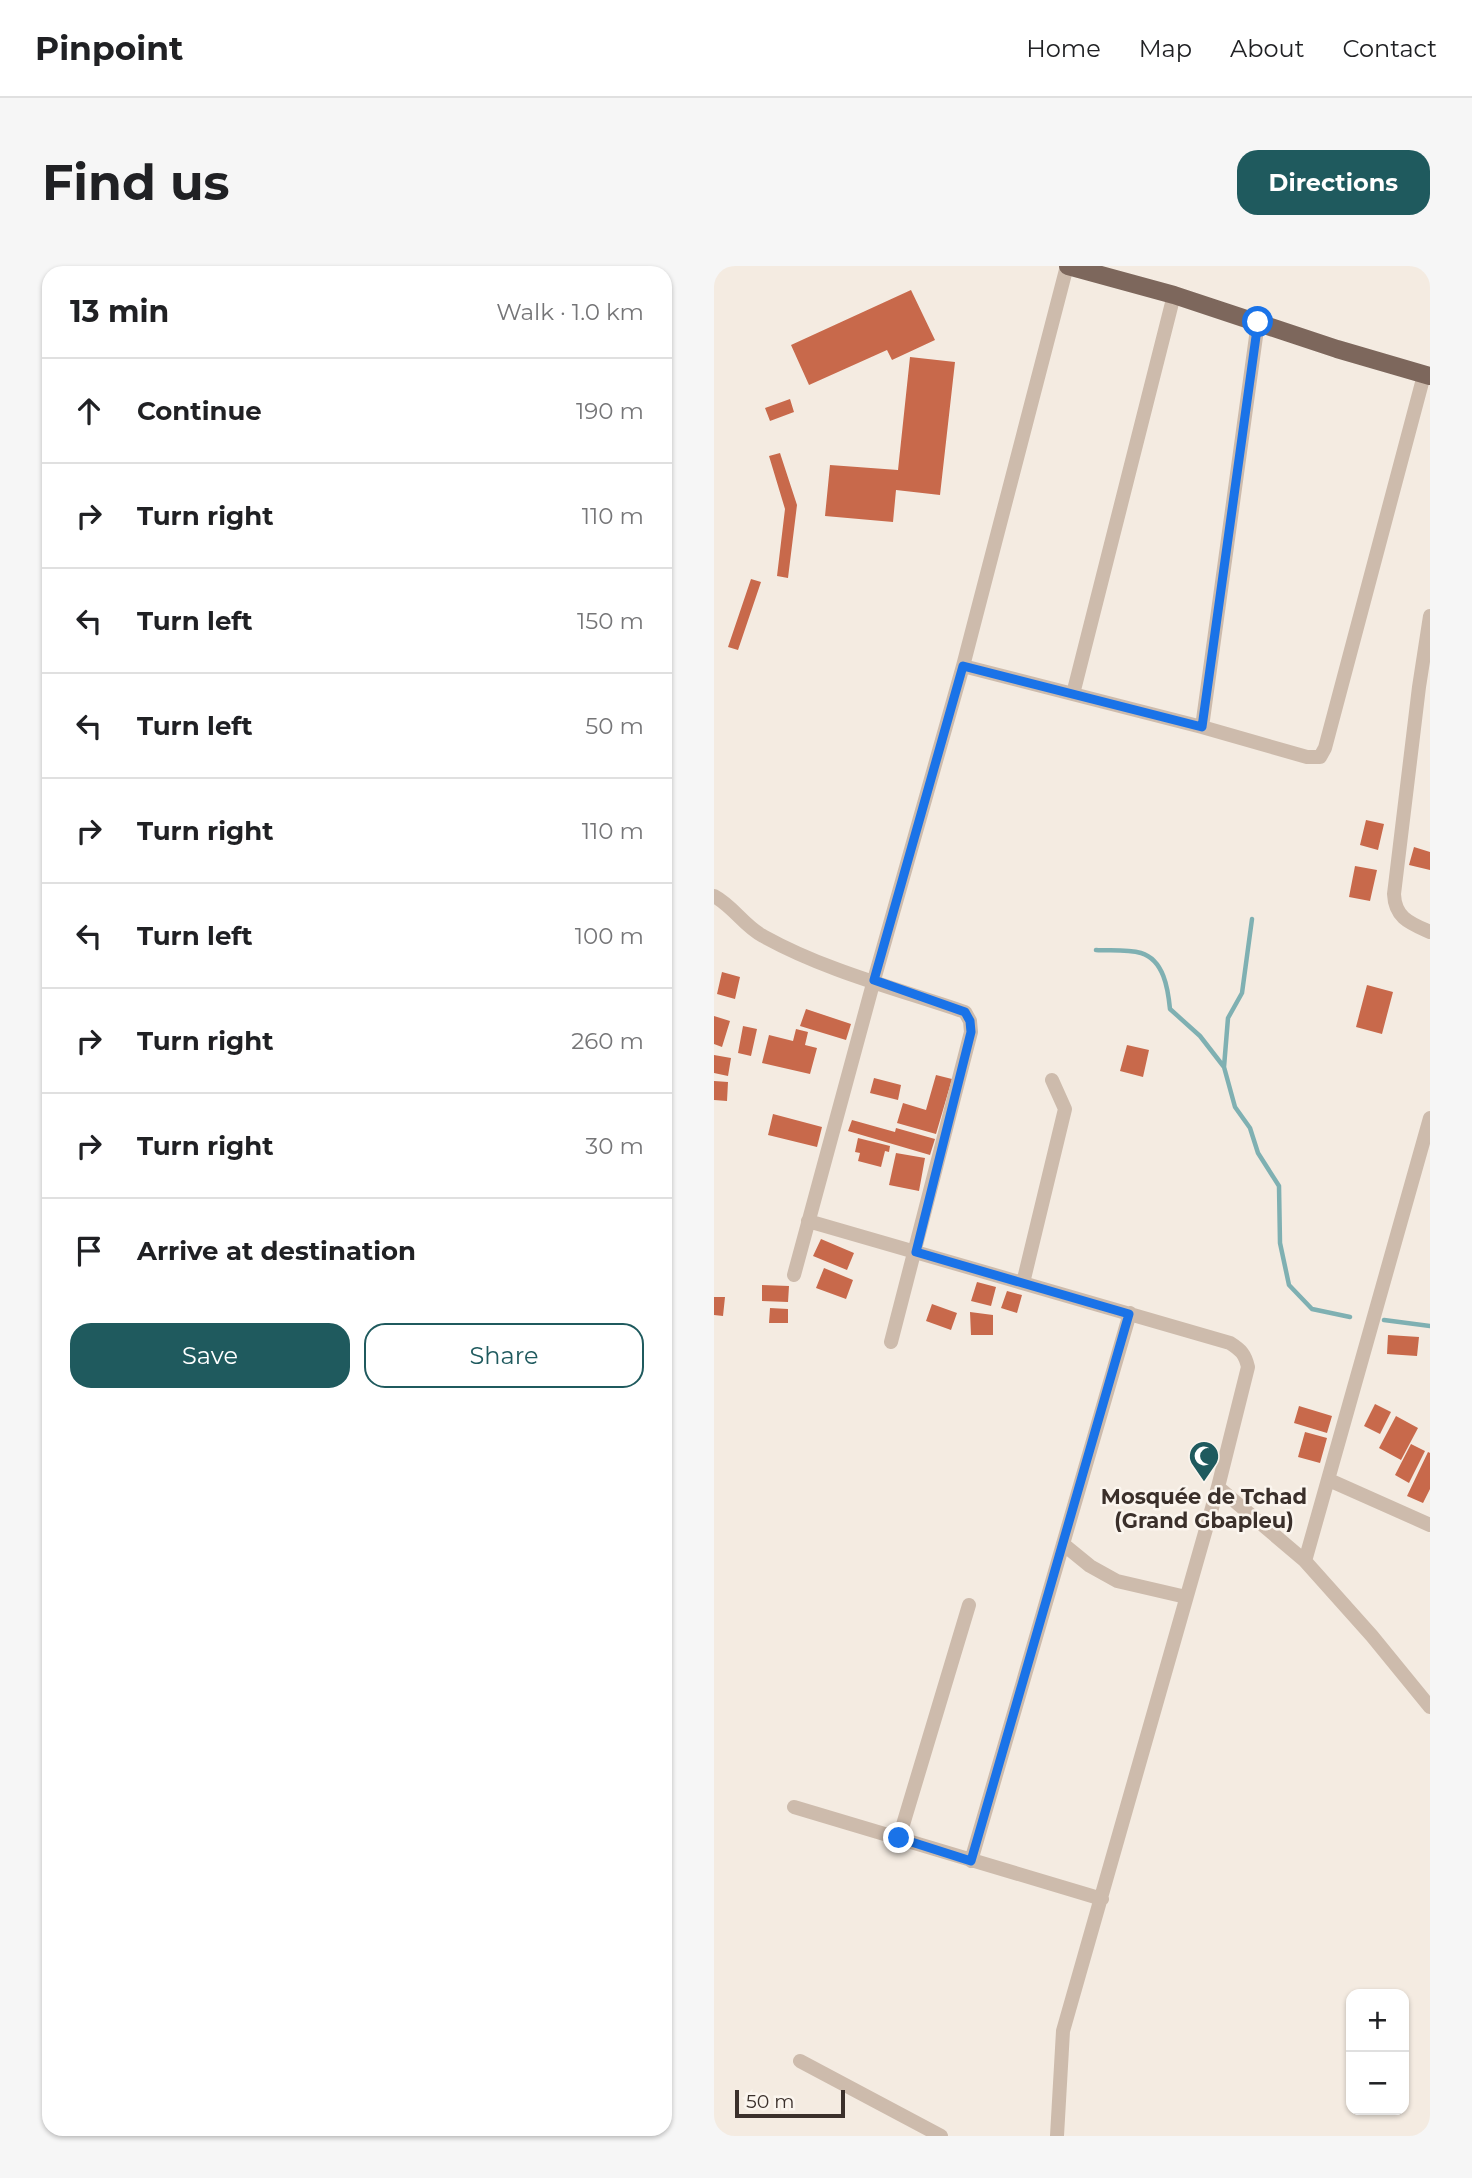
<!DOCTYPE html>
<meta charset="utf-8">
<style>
:root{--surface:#fff;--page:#f6f6f6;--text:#202124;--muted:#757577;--line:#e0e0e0;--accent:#1f5a5e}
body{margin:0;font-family:Montserrat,sans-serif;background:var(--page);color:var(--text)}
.controls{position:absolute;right:21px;bottom:21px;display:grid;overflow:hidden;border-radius:14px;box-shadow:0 2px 5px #0004}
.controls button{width:63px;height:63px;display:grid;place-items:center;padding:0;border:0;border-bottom:2px solid var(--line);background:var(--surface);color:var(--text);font:35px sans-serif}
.scale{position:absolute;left:21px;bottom:18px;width:110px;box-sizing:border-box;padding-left:7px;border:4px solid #3b302b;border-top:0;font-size:19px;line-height:24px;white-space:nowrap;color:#3b302b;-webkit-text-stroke:5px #fbf5ee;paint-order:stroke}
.stop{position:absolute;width:21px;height:21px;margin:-16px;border:5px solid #1a73e8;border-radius:50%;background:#fff}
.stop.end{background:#1a73e8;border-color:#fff;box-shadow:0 2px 7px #0008}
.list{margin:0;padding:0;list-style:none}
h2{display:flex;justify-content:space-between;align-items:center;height:91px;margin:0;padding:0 28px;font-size:30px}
h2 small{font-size:23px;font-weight:400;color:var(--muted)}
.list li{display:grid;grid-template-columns:46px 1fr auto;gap:21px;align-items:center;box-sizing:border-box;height:105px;padding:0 28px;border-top:2px solid var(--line)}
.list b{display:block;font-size:26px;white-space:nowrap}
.list em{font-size:23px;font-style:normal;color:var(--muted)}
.actions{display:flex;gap:14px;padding:21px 28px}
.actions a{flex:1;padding:16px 0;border:2px solid var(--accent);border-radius:21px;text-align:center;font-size:24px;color:var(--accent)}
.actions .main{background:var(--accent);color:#fff}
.icon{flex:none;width:38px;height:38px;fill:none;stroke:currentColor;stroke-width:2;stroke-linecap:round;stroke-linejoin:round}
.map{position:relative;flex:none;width:716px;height:1870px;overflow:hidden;border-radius:21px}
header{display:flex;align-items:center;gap:42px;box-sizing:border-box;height:98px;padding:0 35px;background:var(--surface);border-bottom:2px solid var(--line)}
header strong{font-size:33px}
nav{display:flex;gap:38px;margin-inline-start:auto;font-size:24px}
.intro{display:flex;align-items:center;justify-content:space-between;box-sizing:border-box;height:168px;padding:0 42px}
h1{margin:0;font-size:49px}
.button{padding:18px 32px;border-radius:21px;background:var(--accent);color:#fff;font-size:24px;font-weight:700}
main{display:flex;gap:42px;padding:0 42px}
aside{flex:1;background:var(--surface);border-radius:21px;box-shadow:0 2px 5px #0004}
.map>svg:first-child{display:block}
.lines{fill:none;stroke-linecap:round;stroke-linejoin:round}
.stream{stroke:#7fb0b2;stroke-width:4.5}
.building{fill:#c8694b}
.street{stroke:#cdbbac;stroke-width:14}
.primary{stroke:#7d675c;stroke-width:18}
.route{stroke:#1a73e8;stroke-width:9}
.labels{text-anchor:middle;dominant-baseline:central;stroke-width:5;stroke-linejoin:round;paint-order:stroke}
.poi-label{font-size:21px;font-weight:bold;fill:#3b302b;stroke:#fbf5ee}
</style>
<header>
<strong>Pinpoint</strong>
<nav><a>Home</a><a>Map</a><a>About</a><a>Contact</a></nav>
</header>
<div class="intro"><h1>Find us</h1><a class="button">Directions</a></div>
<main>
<aside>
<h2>13 min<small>Walk · 1.0 km</small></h2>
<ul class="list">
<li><svg class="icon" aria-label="ahead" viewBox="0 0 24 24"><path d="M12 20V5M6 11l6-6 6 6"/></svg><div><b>Continue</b></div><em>190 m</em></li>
<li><svg class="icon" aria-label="right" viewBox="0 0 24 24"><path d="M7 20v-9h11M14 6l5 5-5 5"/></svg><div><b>Turn right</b></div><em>110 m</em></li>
<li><svg class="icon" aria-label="left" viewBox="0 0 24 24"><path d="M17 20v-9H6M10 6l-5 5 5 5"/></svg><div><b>Turn left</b></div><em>150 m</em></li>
<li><svg class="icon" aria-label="left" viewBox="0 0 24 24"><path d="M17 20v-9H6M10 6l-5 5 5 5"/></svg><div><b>Turn left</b></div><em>50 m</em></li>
<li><svg class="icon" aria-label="right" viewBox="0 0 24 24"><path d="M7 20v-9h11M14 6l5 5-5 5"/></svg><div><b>Turn right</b></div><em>110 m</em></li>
<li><svg class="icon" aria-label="left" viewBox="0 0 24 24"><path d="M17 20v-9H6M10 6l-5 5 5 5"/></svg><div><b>Turn left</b></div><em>100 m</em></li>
<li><svg class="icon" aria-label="right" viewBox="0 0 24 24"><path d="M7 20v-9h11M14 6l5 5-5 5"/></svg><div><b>Turn right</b></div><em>260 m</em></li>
<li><svg class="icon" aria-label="right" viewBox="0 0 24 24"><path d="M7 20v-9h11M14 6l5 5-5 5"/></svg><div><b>Turn right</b></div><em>30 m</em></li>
<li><svg class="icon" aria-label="arrive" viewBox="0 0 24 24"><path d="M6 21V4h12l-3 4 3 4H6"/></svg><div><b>Arrive at destination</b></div></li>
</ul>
<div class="actions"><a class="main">Save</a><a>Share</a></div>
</aside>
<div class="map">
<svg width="716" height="1870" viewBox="0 0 716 1870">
<rect width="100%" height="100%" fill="#f4ebe1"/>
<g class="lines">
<path class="stream" d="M 382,684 C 395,685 413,683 427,687 C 450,694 454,723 456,743 L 486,770 L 510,801 L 521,841 L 536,862 L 544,887 L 565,920 L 566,977 L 575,1019 L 598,1043 L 636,1051
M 510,801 L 514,752 L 528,727 L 538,653
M 670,1054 L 716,1060"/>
</g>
<path class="building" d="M 197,24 L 221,74 L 178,94 L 173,84 L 95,119 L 77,79 Z
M 196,91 L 241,96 L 226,229 L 182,224 L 179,256 L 111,250 L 116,199 L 184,204 Z
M 76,133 L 80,146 L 56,155 L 51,142 Z
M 66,187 L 83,239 L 74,312 L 63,310 L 71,243 L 55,190 Z
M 37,313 L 47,316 L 24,384 L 14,381 Z
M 652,554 L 670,558 L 664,584 L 646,579 Z
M 700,581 L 716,586 L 716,604 L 695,599 Z
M 641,600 L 663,604 L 656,635 L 635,631 Z
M 8,706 L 26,711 L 21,733 L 3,728 Z
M 653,719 L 679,726 L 668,768 L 642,761 Z
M 92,743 L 137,758 L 132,774 L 86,760 Z
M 0,750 L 16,755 L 8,781 L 0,778 Z
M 29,760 L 43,763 L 37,790 L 24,787 Z
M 82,763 L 94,766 L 91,779 L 103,782 L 96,808 L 48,797 L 55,769 L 79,775 Z
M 413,779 L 435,784 L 429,811 L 406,805 Z
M 0,789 L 17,792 L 14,810 L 0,807 Z
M 222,809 L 238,813 L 222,868 L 183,857 L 189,837 L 212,844 Z
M 160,812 L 187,819 L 184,834 L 156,827 Z
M 0,815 L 14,816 L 13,835 L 0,834 Z
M 59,848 L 108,861 L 103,881 L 54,869 Z
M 138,854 L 181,866 L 182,862 L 221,873 L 216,889 L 134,865 Z
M 144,872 L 176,880 L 175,886 L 171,885 L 167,901 L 144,895 L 146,887 L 141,886 Z
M 182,887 L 211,892 L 205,925 L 175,919 Z
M 107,973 L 140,987 L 133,1004 L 99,990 Z
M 110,1002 L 139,1014 L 132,1033 L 102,1022 Z
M 263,1016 L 282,1021 L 277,1040 L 257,1035 Z
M 48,1019 L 75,1020 L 74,1036 L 48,1035 Z
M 293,1025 L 308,1029 L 303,1047 L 287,1042 Z
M 0,1031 L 11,1031 L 9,1050 L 0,1049 Z
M 218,1038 L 243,1047 L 237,1064 L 212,1055 Z
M 56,1042 L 74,1043 L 74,1057 L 55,1057 Z
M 256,1046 L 279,1049 L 279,1069 L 257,1069 Z
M 674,1069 L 705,1071 L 703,1090 L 673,1088 Z
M 661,1138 L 677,1146 L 666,1168 L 650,1160 Z
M 585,1140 L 618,1150 L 613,1167 L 580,1157 Z
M 682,1150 L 704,1162 L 687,1194 L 665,1182 Z
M 591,1166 L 613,1172 L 606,1197 L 584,1191 Z
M 697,1178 L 711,1185 L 695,1217 L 681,1209 Z
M 714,1186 L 716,1187 L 716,1223 L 709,1237 L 693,1230 Z"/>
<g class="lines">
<path class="street" d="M 716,350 L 705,421 L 680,628 C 681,652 696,657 716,666
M 249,400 L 488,461 L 593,491 L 606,491 L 611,482 L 710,109
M 359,428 L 460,29
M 488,461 L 544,56
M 0,630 C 19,640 30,660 49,670 C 112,705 184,723 251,746 L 256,755 L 257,766 L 177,1076
M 94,955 L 516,1077 C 527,1084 531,1088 534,1101 L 504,1221
M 80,1009 L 160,714 L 249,400 L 353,0
M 309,1017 L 351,843 L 338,814
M 615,1214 L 716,1259
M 349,1278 L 376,1300 L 403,1315 L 472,1331
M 591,1295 L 716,852
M 80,1541 L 388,1633
M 185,1572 L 255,1339
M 257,1595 L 416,1047
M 86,1795 L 227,1870
M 343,1870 L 349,1765 L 504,1221 L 591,1295 L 658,1370 L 716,1441"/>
<path class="primary" d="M 354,0 L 460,29 L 623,83 L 716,110"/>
</g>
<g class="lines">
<path class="route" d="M 185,1572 L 257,1595 L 415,1048 L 202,986 L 257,766 L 256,755 L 251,746 L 160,714 L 249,400 L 488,461 L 544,56"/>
</g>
<defs>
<g id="mosque-pin" transform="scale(1.575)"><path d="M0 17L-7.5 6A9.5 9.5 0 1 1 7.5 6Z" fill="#1f5a5e" stroke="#fbf5ee"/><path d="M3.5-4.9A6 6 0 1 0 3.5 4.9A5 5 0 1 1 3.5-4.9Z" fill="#fff"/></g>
</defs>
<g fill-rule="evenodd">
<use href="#mosque-pin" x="490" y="1190"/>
</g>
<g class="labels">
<g class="poi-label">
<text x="490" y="1230">Mosquée de Tchad<tspan x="490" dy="24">(Grand Gbapleu)</tspan></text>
</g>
</g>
</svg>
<div class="controls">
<button>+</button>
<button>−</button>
</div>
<div class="scale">50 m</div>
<div class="stop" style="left:544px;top:56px"></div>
<div class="stop end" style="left:185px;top:1572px"></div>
</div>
</main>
